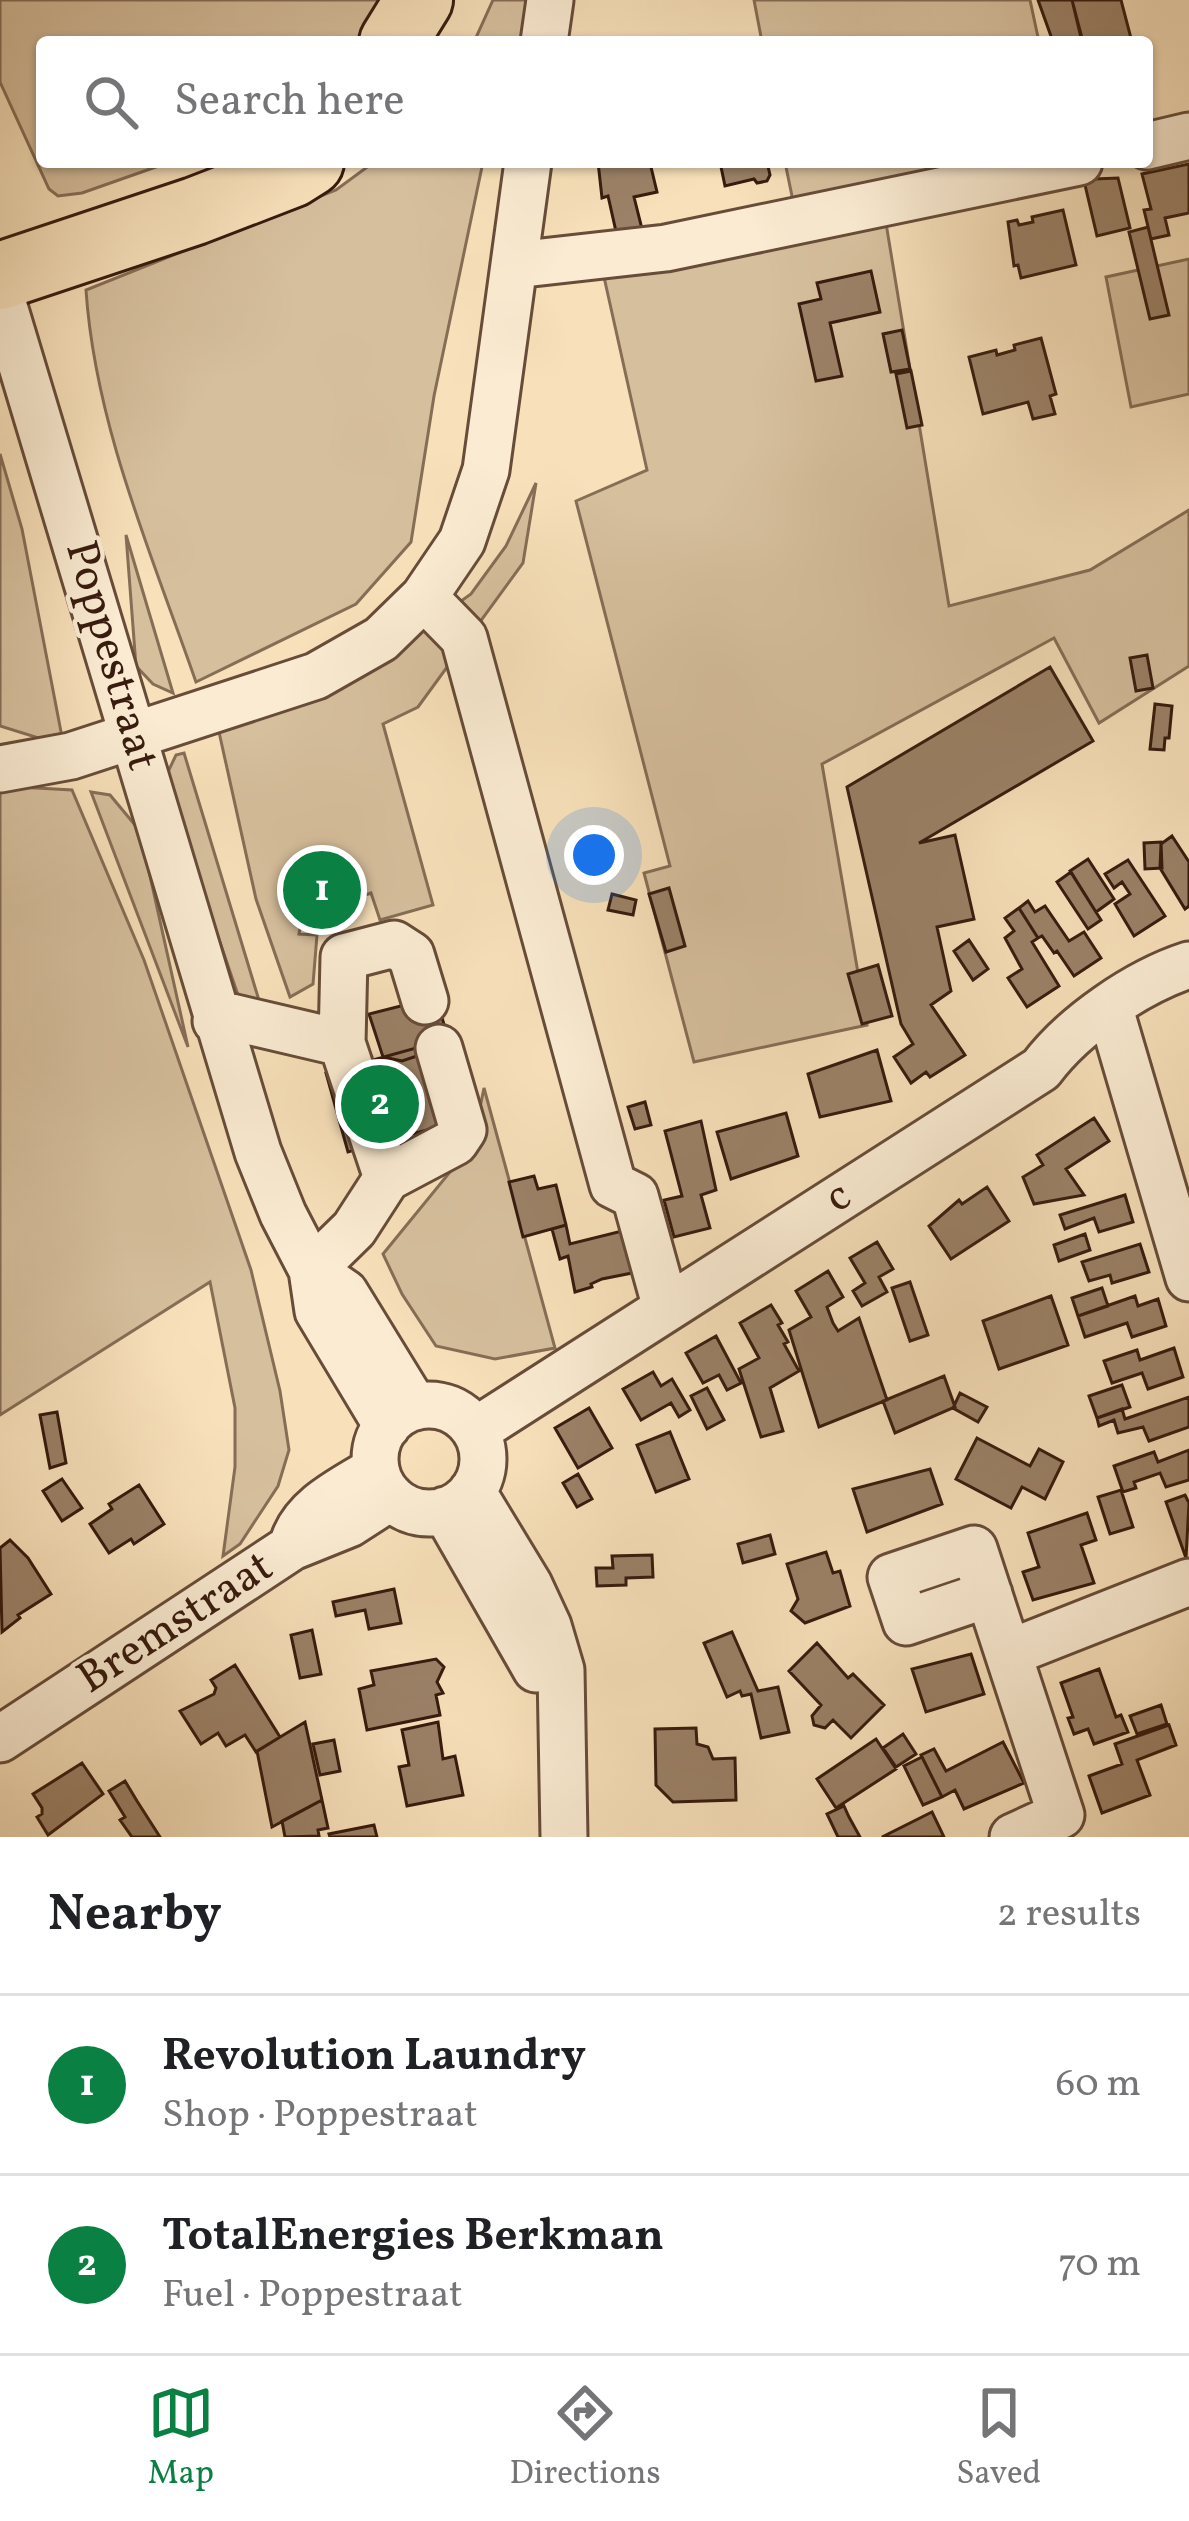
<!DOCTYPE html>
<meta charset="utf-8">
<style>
:root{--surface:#fff;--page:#f6f6f6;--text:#202124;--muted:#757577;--line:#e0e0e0;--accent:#0b8043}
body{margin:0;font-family:Vollkorn,serif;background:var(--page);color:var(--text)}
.you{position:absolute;left:594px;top:855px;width:42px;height:42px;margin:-30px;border:9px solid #fff;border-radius:50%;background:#1a73e8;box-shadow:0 0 0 18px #1a73e833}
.badge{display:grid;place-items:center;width:78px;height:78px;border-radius:50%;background:var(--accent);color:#fff;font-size:39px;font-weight:700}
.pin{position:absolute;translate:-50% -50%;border:6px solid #fff;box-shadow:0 3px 12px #0006}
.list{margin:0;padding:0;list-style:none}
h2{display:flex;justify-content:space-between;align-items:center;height:156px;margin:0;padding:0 48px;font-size:51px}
h2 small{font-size:39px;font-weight:400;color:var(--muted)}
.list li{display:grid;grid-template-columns:78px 1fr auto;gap:36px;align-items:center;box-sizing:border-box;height:180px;padding:0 48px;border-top:3px solid var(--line)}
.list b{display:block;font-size:45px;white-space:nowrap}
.list p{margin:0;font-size:39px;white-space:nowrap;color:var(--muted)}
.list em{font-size:39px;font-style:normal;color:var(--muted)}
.icon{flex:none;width:66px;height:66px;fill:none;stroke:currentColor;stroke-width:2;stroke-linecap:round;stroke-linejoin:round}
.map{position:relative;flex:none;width:1189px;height:1837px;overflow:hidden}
.search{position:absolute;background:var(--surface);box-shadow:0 3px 9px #0004;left:36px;right:36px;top:36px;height:132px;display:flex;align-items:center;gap:30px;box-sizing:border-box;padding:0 42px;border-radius:12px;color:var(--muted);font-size:45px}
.sheet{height:516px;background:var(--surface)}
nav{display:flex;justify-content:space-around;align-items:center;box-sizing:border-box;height:168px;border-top:3px solid var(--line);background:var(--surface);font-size:33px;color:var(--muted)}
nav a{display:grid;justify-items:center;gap:6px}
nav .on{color:var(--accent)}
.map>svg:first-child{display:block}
.green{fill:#d6bf9d;stroke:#866d56;stroke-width:3}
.building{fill:#9b8167;stroke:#371b0e;stroke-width:3}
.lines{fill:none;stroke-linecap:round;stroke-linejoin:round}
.minor-casing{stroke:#674c39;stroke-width:51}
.highway-casing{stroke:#371b0e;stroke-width:72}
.minor{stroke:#faebd2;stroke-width:45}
.highway{stroke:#f7e0ba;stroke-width:66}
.labels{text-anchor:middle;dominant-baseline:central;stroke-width:9;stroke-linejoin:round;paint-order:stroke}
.street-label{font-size:45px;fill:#371b0e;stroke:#faebd2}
</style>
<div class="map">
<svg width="1189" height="1837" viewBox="0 0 1189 1837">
<rect width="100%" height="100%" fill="#f7e0ba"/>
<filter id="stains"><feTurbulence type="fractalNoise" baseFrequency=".00167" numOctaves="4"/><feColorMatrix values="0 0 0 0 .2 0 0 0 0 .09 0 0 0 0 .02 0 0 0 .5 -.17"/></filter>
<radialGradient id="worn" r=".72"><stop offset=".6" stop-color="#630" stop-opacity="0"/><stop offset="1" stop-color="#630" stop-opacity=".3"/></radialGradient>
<path class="green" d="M 0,0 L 397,0 L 375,42 L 42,42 L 42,162 L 170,162 L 82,193 L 58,196 L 49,189 L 0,82 Z
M 493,0 L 535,0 L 528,42 L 474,42 Z
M 754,0 L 1030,0 L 1039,42 L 762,42 Z
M 374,162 L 483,162 L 434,396 L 411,542 L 356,604 L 196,682 C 152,555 95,425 86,290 L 336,190 Z
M 785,162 L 971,162 L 793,201 Z
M 884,211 L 949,606 L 1090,570 L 1189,510 L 1189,666 L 1099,723 L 1054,638 L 822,764 L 867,1025 L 694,1062 L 644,873 L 670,866 L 576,501 L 647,470 L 602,268 Z
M 1189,259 L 1189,394 L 1131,407 L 1106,277 Z
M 0,454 L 22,529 L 62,737 L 48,741 L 0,726 Z
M 536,483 L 523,563 L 418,707 L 383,724 L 433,905 L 380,920 L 371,893 L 340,904 L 335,887 L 308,884 L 299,934 L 317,935 L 313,984 L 290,997 L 256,899 L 219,732 L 359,674 L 471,594 L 506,546 Z
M 126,535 L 173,693 L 153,684 L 136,666 Z
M 184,753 L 261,1007 L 239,998 L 169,793 L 167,774 L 176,755 Z
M 0,786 L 72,790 L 144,960 L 251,1270 L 280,1391 L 289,1450 L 278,1486 L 240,1544 L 223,1556 L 235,1467 L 235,1408 L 210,1282 L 0,1415 Z
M 91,792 L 110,795 L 140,831 L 188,1047 Z
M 484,1088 L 555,1348 L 495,1359 L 436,1346 L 402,1294 L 383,1254 L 459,1161 L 475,1132 Z"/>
<path class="building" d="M 1038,0 L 1072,0 L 1082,42 L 1040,42 L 1052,39 Z
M 1072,0 L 1121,0 L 1132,42 L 1083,42 Z
M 598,162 L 632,162 L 632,166 L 650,163 L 657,192 L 634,197 L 642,229 L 617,236 L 608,196 L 602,198 Z
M 720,162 L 767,162 L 770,175 L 767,181 L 757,183 L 754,179 L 725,186 Z
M 1189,164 L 1189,213 L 1165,218 L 1169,235 L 1151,239 L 1144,210 L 1151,209 L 1142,174 Z
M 1118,178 L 1130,228 L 1097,236 L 1085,185 L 1094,179 Z
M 1063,210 L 1076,265 L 1021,278 L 1018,265 L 1014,266 L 1008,222 L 1017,220 L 1019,225 L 1033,222 L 1032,217 Z
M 1148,227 L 1169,315 L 1150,319 L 1129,232 Z
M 871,271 L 880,312 L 830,323 L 842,376 L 816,381 L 799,304 L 821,299 L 817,283 Z
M 902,330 L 910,369 L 891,372 L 883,334 Z
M 1041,338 L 1056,394 L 1050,396 L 1055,414 L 1033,419 L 1028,402 L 983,414 L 969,357 L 996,350 L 997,355 L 1015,350 L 1014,345 Z
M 911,371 L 922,425 L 907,428 L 896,374 Z
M 1147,655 L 1153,688 L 1136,691 L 1130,658 Z
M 1050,667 L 1093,741 L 919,843 L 955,835 L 974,919 L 937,927 L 951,991 L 931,1005 L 965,1055 L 930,1077 L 926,1072 L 911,1083 L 894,1057 L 913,1044 L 901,1024 L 847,787 Z
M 1155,704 L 1172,706 L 1169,738 L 1165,738 L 1164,750 L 1150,749 Z
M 1172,836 L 1189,862 L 1189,906 L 1185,909 L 1160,868 L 1161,844 Z
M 1161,842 L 1162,868 L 1145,869 L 1144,843 Z
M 1088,859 L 1114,899 L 1096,912 L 1070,871 Z
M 1128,860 L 1165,916 L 1134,936 L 1115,904 L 1130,894 L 1122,882 L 1114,888 L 1105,874 Z
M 1071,872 L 1101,920 L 1088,929 L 1057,882 Z
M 669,888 L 685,946 L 666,952 L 649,894 Z
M 612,894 L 636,900 L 633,915 L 608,910 Z
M 1028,901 L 1035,912 L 1045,906 L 1069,941 L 1084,932 L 1101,958 L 1074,976 L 1057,951 L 1054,953 L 1042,936 L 1038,938 L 1019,908 Z
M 1019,908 L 1038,938 L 1032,942 L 1059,986 L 1027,1007 L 1008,978 L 1022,969 L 1005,938 L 1014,931 L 1005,918 Z
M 969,940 L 988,969 L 973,980 L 954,951 Z
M 878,965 L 892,1016 L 862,1024 L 848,974 Z
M 436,997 L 450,1045 L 402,1061 L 383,1057 L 369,1014 Z
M 423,1046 L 445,1125 L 348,1152 L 326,1073 Z
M 877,1050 L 891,1101 L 820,1117 L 808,1074 Z
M 645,1102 L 651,1125 L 635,1129 L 628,1107 Z
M 786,1113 L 798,1156 L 731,1179 L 717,1132 Z
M 1094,1118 L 1109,1141 L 1066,1169 L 1084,1195 L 1034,1204 L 1023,1177 L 1043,1165 L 1037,1155 Z
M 701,1121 L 716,1190 L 701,1195 L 710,1228 L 674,1237 L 664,1200 L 682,1196 L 665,1131 Z
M 534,1176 L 538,1189 L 556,1185 L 566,1225 L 523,1237 L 509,1182 Z
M 987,1187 L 1009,1221 L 951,1259 L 929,1226 L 959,1200 L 962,1204 Z
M 1125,1195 L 1133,1222 L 1099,1232 L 1094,1218 L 1065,1229 L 1060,1215 Z
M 566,1225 L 570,1244 L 626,1230 L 637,1272 L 602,1279 L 591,1284 L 592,1287 L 575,1292 L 568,1256 L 560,1259 L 552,1229 Z
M 1085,1234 L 1090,1250 L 1059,1261 L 1054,1245 Z
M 877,1242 L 893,1269 L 879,1277 L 887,1292 L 862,1306 L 853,1291 L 865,1283 L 850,1258 Z
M 1140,1244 L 1149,1272 L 1112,1283 L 1110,1275 L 1089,1281 L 1082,1262 Z
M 828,1271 L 843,1297 L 827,1307 L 833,1323 L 838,1331 L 859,1318 L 887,1400 L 819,1427 L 789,1330 L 811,1317 L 796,1291 Z
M 910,1282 L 928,1335 L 910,1341 L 892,1288 Z
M 1102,1288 L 1108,1306 L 1078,1316 L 1072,1298 Z
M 1051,1296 L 1068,1345 L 999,1369 L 983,1321 Z
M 1135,1296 L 1138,1306 L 1158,1299 L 1166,1326 L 1132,1337 L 1127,1323 L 1085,1337 L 1078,1316 Z
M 771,1305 L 782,1323 L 778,1325 L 788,1342 L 784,1344 L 799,1371 L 770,1388 L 783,1431 L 761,1437 L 739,1369 L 759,1358 L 740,1323 Z
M 716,1336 L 741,1383 L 727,1390 L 719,1375 L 703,1383 L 686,1353 Z
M 1174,1348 L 1183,1377 L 1148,1389 L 1142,1373 L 1112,1383 L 1104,1361 L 1137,1350 L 1140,1360 Z
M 653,1372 L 661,1386 L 672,1379 L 690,1410 L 679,1417 L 671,1403 L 641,1420 L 623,1389 Z
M 944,1376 L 955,1407 L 895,1433 L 883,1401 Z
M 1122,1385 L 1130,1407 L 1097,1418 L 1089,1396 Z
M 707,1388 L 724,1420 L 707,1429 L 691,1396 Z
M 960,1393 L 987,1407 L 978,1422 L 953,1408 Z
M 1189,1397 L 1189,1427 L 1149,1441 L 1143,1427 L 1118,1433 L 1114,1420 L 1099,1426 L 1097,1418 L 1122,1409 L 1125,1419 Z
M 589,1408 L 612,1448 L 578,1468 L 555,1428 Z
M 57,1412 L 66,1463 L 50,1468 L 40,1415 Z
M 670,1432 L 689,1479 L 656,1492 L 637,1445 Z
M 977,1438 L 1030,1466 L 1039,1449 L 1063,1462 L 1045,1499 L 1022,1487 L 1011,1508 L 956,1479 Z
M 1189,1450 L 1189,1480 L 1166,1487 L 1160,1473 L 1134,1482 L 1136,1488 L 1123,1492 L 1114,1466 L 1154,1452 L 1158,1462 Z
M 930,1469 L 942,1504 L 867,1532 L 853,1489 Z
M 578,1474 L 592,1499 L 577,1507 L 563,1483 Z
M 62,1479 L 82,1508 L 62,1521 L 43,1491 Z
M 139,1485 L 164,1524 L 134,1544 L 131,1539 L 109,1553 L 90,1524 L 112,1509 L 109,1504 Z
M 1121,1490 L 1133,1527 L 1110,1534 L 1098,1497 Z
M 1185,1495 L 1189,1503 L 1186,1558 L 1166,1502 Z
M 1087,1513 L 1096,1540 L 1081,1545 L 1094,1583 L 1033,1600 L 1023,1572 L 1039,1567 L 1028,1533 Z
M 770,1535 L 775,1554 L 743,1563 L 738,1544 Z
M 10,1540 L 28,1558 L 51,1594 L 18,1615 L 20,1618 L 2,1632 L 0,1548 Z
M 826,1552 L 833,1573 L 840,1571 L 850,1606 L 805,1623 L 791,1611 L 798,1599 L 787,1564 Z
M 652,1555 L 653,1577 L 626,1578 L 626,1585 L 597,1586 L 596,1568 L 613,1568 L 612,1556 Z
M 394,1589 L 401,1623 L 369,1629 L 365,1610 L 336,1616 L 333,1602 Z
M 312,1630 L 321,1674 L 300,1678 L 291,1635 Z
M 732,1632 L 758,1691 L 778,1687 L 789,1732 L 761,1738 L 751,1694 L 742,1696 L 740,1691 L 727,1697 L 704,1643 Z
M 817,1643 L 848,1678 L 853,1674 L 884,1705 L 851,1738 L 833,1720 L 825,1728 L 814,1725 L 812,1716 L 821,1705 L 789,1671 Z
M 971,1654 L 984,1694 L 926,1712 L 912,1669 Z
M 436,1659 L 444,1667 L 437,1682 L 443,1693 L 436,1695 L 440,1715 L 367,1730 L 359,1689 L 374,1685 L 371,1671 Z
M 235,1665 L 280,1737 L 256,1752 L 245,1735 L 226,1746 L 218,1733 L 201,1744 L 180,1711 L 214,1694 L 216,1688 L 211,1680 Z
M 1099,1669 L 1116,1717 L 1121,1715 L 1128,1732 L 1094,1744 L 1088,1729 L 1074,1734 L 1068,1718 L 1073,1717 L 1061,1683 Z
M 1161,1705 L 1167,1724 L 1137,1734 L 1130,1716 Z
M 305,1722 L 322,1800 L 272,1827 L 257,1751 Z
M 438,1722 L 443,1759 L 455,1756 L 463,1795 L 407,1806 L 399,1767 L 409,1765 L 402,1730 Z
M 1169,1725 L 1176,1745 L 1137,1760 L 1150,1795 L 1102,1813 L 1089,1776 L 1122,1764 L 1115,1744 Z
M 696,1728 L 697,1744 L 708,1747 L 713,1759 L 735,1758 L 736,1800 L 673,1802 L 656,1785 L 655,1729 Z
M 903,1734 L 916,1754 L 896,1767 L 883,1748 Z
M 876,1739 L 896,1769 L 836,1808 L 817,1779 Z
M 334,1740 L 340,1771 L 320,1775 L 313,1744 Z
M 1003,1742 L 1024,1783 L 964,1809 L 955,1790 L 942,1797 L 921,1755 L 934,1749 L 946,1771 Z
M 922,1757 L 942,1797 L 923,1805 L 904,1766 Z
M 82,1763 L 103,1794 L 48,1835 L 37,1817 L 42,1814 L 42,1808 L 33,1794 Z
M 125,1781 L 137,1801 L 160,1837 L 132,1837 L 120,1820 L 125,1817 L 109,1791 Z
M 322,1800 L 328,1828 L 318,1830 L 319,1836 L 285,1837 L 282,1821 Z
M 844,1806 L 849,1817 L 860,1837 L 838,1837 L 827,1814 Z
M 932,1812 L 944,1837 L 882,1837 Z
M 374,1825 L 377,1837 L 330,1837 L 329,1834 Z"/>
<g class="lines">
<g class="minor-casing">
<path id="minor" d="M 544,42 L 550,0
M 1147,146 L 1189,136
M 515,265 L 666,248 L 1079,162
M 0,293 L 258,1152 L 283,1214 L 312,1270 L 318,1311 L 387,1426
M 424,597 L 464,638 L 613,1185 L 635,1196 L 666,1308
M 0,769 L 71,756 L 316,676 L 381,639 L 424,597 L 462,541 L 486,470 L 528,162
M 1110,1009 L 1189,1278
M 216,1021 L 231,1017 L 342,1043 L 387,1178 L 354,1229 L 312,1270
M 342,1043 L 344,957 L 394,944 L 411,955 L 425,1001
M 387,1178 L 455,1142 L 463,1130 L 439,1048
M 312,1270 L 345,1293 L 415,1407
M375 1459a54 54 0 1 1 108 0a54 54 0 1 1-108 0Z
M 475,1431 L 1041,1069 C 1074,1025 1137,982 1189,965
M 472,1491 L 529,1585 L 548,1626 L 561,1670 L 564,1837
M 445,1510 L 536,1669
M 294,1540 C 306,1505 347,1488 376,1469
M 989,1594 L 906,1622 L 891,1577 L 974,1549 L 1061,1815 L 1013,1837
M 1009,1653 L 1189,1582
M 0,1739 L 292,1547 L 349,1524 L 391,1497"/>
</g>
<g class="highway-casing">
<path id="highway" d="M 393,42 L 419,0
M 0,276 L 195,211 L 291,174 L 310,162"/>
</g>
<use href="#minor" class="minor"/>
<use href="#highway" class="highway"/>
</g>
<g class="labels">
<g class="street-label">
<text transform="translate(110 656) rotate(74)">Poppestraat</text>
<text transform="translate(839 1198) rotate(-33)">c</text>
<text transform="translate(176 1624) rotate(-33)">Bremstraat</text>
</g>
</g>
<rect width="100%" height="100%" filter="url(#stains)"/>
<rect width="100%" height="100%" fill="url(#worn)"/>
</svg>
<div class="you"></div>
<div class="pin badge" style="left:322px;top:890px">1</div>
<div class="pin badge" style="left:380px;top:1104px">2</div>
<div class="search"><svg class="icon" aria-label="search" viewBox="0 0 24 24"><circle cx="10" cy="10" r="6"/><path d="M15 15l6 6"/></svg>Search here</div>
</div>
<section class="sheet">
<h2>Nearby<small>2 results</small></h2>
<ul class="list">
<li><span class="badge">1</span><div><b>Revolution Laundry</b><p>Shop · Poppestraat</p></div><em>60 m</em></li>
<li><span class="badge">2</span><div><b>TotalEnergies Berkman</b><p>Fuel · Poppestraat</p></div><em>70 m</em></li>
</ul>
</section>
<nav>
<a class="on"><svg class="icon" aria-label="map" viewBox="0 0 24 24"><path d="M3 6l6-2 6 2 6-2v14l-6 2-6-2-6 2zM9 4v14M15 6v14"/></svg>Map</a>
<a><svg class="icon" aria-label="directions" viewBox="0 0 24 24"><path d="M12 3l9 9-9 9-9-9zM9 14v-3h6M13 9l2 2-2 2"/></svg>Directions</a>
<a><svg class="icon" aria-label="saved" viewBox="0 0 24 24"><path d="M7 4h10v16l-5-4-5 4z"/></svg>Saved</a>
</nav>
